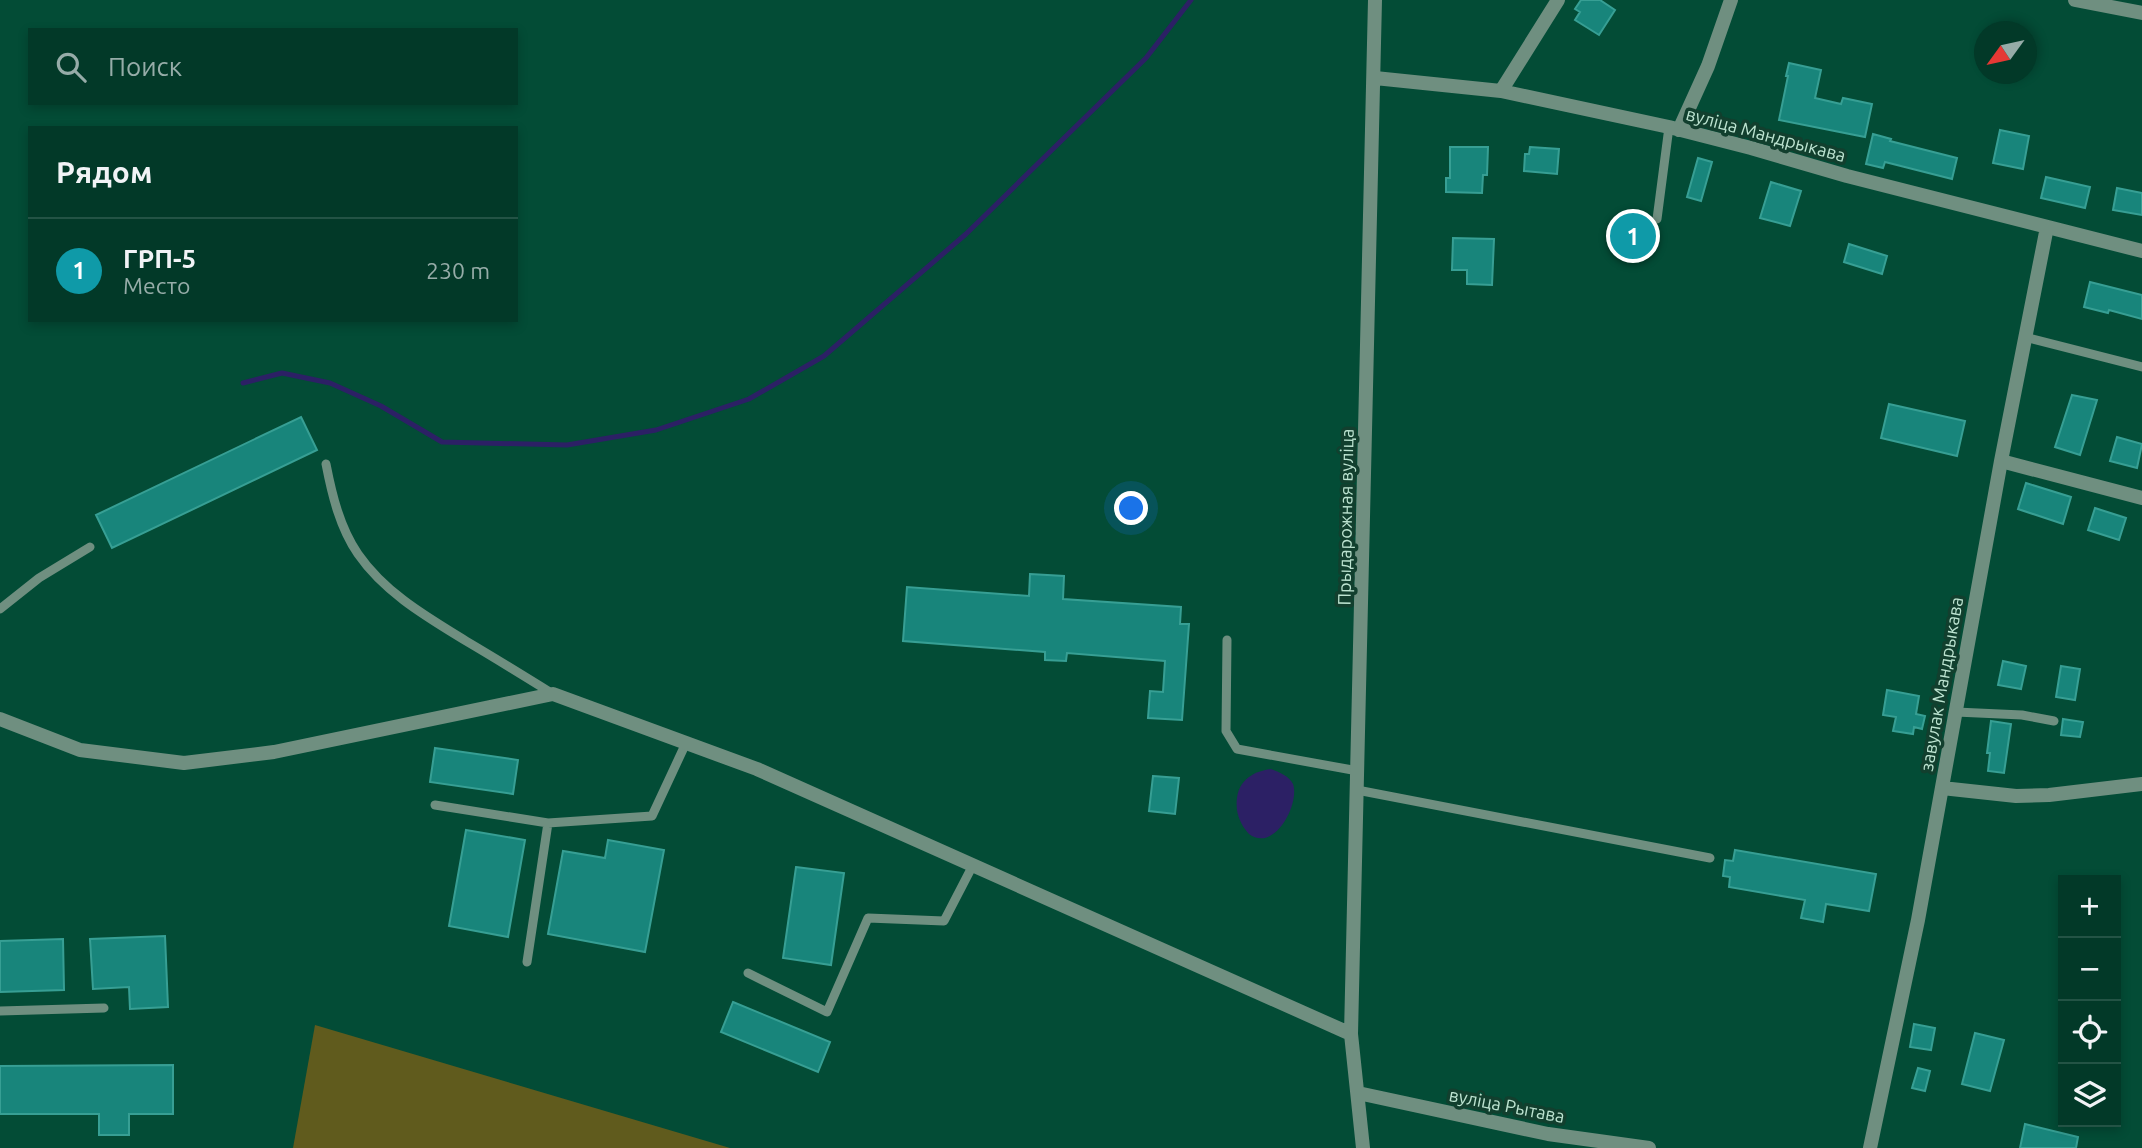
<!DOCTYPE html>
<html lang="ru">
<meta charset="utf-8">
<style>
:root{--surface:#023928;--page:#104434;--text:#f1f3f6;--muted:#96aca8;--line:#235345;--accent:#95b2f1}
body{margin:0;font-family:Ubuntu,sans-serif;background:var(--page);color:var(--text)}
.controls{position:absolute;right:21px;bottom:21px;display:grid;overflow:hidden;border-radius:0px;box-shadow:0 4px 10px #0003}
.controls button{width:63px;height:63px;display:grid;place-items:center;padding:0;border:0;border-bottom:2px solid var(--line);background:var(--surface);color:var(--text);font:35px sans-serif}
.compass{position:absolute;left:1974px;top:21px;width:63px;height:63px;border-radius:50%;background:var(--surface);box-shadow:0 4px 10px #0003;rotate:237deg}
.you{position:absolute;left:1132px;top:509px;width:24px;height:24px;margin:-18px;border:5px solid #fff;border-radius:50%;background:#1a73e8;box-shadow:0 0 0 10px #1a73e833}
.badge{display:grid;place-items:center;width:46px;height:46px;border-radius:50%;background:var(--accent);color:#fff;font-size:23px;font-weight:700}
.pin{position:absolute;translate:-50% -50%;border:4px solid #fff;box-shadow:0 2px 7px #0006}
.list{margin:0;padding:0;list-style:none}
h2{display:flex;justify-content:space-between;align-items:center;height:91px;margin:0;padding:0 28px;font-size:30px}
h2 small{font-size:23px;font-weight:400;color:var(--muted)}
.list li{display:grid;grid-template-columns:46px 1fr auto;gap:21px;align-items:center;box-sizing:border-box;height:105px;padding:0 28px;border-top:2px solid var(--line)}
.list b{display:block;font-size:26px;white-space:nowrap}
.list p{margin:0;font-size:23px;white-space:nowrap;color:var(--muted)}
.list em{font-size:23px;font-style:normal;color:var(--muted)}
.icon{flex:none;width:38px;height:38px;fill:none;stroke:currentColor;stroke-width:2;stroke-linecap:round;stroke-linejoin:round}
.map{position:relative;flex:none;width:2142px;height:1148px;overflow:hidden}
.search{position:absolute;background:var(--surface);box-shadow:0 4px 10px #0003;left:28px;top:28px;width:490px;height:77px;display:flex;align-items:center;gap:18px;box-sizing:border-box;padding:0 24px;border-radius:0px;color:var(--muted);font-size:26px}
.panel{position:absolute;background:var(--surface);box-shadow:0 4px 10px #0003;left:28px;top:126px;width:490px;height:196px;border-radius:0px}
.map>svg:first-child{display:block}
.green{fill:#605b1d}
.water{fill:#2c2065}
.lines{fill:none;stroke-linecap:round;stroke-linejoin:round}
.stream{stroke:#2c2065;stroke-width:5}
.building{fill:#18857b;stroke:#379f94;stroke-width:2}
.service{stroke:#6f8f80;stroke-width:9}
.minor{stroke:#6f8f80;stroke-width:14}
.labels{text-anchor:middle;dominant-baseline:central;stroke-width:7;stroke-linejoin:round;paint-order:stroke}
.street-label{font-size:18px;fill:#bde4d1;stroke:#123f2e}
</style>
<div class="map">
<svg width="2142" height="1148" viewBox="0 0 2142 1148">
<rect width="100%" height="100%" fill="#034c36"/>
<path class="green" d="M 315,1025 L 730,1148 L 293,1148 Z"/>
<path class="water" d="M 1271,769 C 1279,772 1289,776 1293,784 C 1300,804 1274,853 1249,834 C 1243,828 1238,818 1237,810 C 1234,785 1248,772 1271,769 Z"/>
<g class="lines">
<path class="stream" d="M 243,383 L 282,373 L 330,383 L 381,406 L 442,442 L 567,445 L 656,430 L 749,399 L 824,356 L 966,234 L 1146,58 L 1191,0"/>
</g>
<path class="building" d="M 1581,0 L 1600,0 L 1615,10 L 1599,35 L 1575,20 L 1580,12 L 1575,9 Z
M 1789,63 L 1821,70 L 1815,98 L 1841,104 L 1843,98 L 1872,104 L 1865,137 L 1779,120 L 1788,76 L 1786,76 Z
M 2000,130 L 2029,136 L 2023,169 L 1993,163 Z
M 1873,134 L 1891,139 L 1890,141 L 1957,158 L 1952,179 L 1885,162 L 1883,168 L 1866,164 Z
M 1450,147 L 1488,147 L 1487,175 L 1483,175 L 1482,193 L 1446,192 L 1446,178 L 1450,178 Z
M 1530,147 L 1559,149 L 1557,174 L 1524,171 L 1525,154 L 1529,154 Z
M 1698,158 L 1712,162 L 1701,201 L 1687,197 Z
M 2046,177 L 2090,187 L 2085,208 L 2041,198 Z
M 1771,182 L 1801,191 L 1790,226 L 1760,218 Z
M 2117,188 L 2142,193 L 2142,215 L 2113,210 Z
M 1453,238 L 1494,239 L 1492,285 L 1467,284 L 1467,270 L 1452,270 Z
M 1849,244 L 1887,256 L 1882,274 L 1844,262 Z
M 2090,282 L 2142,295 L 2142,319 L 2109,310 L 2108,313 L 2084,307 Z
M 2072,395 L 2097,400 L 2080,455 L 2055,447 Z
M 1889,404 L 1965,421 L 1957,456 L 1881,438 Z
M 301,417 L 317,450 L 112,548 L 96,515 Z
M 2117,437 L 2142,444 L 2137,468 L 2110,461 Z
M 2026,483 L 2071,497 L 2063,524 L 2018,509 Z
M 2095,508 L 2126,518 L 2119,540 L 2088,530 Z
M 1030,574 L 1064,576 L 1063,599 L 1181,607 L 1180,624 L 1189,624 L 1182,720 L 1148,718 L 1150,691 L 1163,692 L 1165,661 L 1067,653 L 1066,661 L 1045,660 L 1045,652 L 903,641 L 907,587 L 1029,596 Z
M 2003,661 L 2026,666 L 2021,689 L 1998,685 Z
M 2061,666 L 2080,669 L 2075,700 L 2056,697 Z
M 1887,690 L 1919,696 L 1916,714 L 1925,716 L 1922,729 L 1914,727 L 1913,734 L 1893,731 L 1896,717 L 1883,715 Z
M 2063,719 L 2083,722 L 2080,737 L 2061,735 Z
M 1991,721 L 2011,724 L 2004,773 L 1988,771 L 1990,753 L 1987,753 Z
M 435,748 L 518,760 L 513,794 L 430,782 Z
M 1153,776 L 1179,778 L 1175,814 L 1149,811 Z
M 466,830 L 525,840 L 508,937 L 449,926 Z
M 608,840 L 664,850 L 645,952 L 548,934 L 563,851 L 605,858 Z
M 1735,850 L 1876,874 L 1869,911 L 1826,904 L 1823,922 L 1801,918 L 1805,900 L 1729,887 L 1730,877 L 1723,876 L 1725,860 L 1733,861 Z
M 796,867 L 844,873 L 831,965 L 783,958 Z
M 165,936 L 168,1007 L 130,1009 L 129,987 L 93,989 L 90,939 Z
M 63,939 L 64,990 L 0,992 L 0,941 Z
M 733,1002 L 830,1042 L 818,1072 L 721,1032 Z
M 1914,1024 L 1935,1028 L 1931,1050 L 1910,1047 Z
M 1975,1033 L 2004,1040 L 1990,1091 L 1962,1084 Z
M 173,1065 L 173,1114 L 129,1114 L 129,1135 L 99,1135 L 99,1114 L 0,1114 L 0,1066 Z
M 1918,1068 L 1930,1071 L 1925,1091 L 1912,1088 Z
M 2025,1124 L 2078,1137 L 2076,1148 L 2020,1148 Z"/>
<g class="lines">
<path class="service" d="M 1657,219 L 1669,127
M 2025,337 L 2142,367
M 326,464 C 332,495 340,528 358,554 C 385,593 427,617 466,641 C 495,658 524,676 553,694
M 0,609 L 39,578 L 90,547
M 1227,640 L 1226,731 L 1237,749 L 1358,771
M 1956,712 L 2022,715 L 2054,721
M 1357,790 L 1710,858
M 435,805 L 548,823 L 652,816 L 686,743
M 527,962 L 548,823
M 748,973 L 827,1012 L 868,918 L 944,921 L 973,865
M 0,1011 L 104,1008"/>
<path class="minor" d="M 2075,0 L 2142,13
M 1375,78 L 1501,91 L 1669,127 L 1751,148 L 1847,176 L 2142,251
M 1501,91 L 1558,0
M 1679,130 L 1708,66 L 1731,0
M 2001,461 L 2142,498
M 0,719 L 80,750 L 184,763 L 274,752 L 553,694 L 757,769 L 1351,1034
M 1942,788 L 2016,796 L 2049,795 L 2142,784
M 1358,1093 L 1548,1134 L 1649,1148
M 1363,1148 L 1351,1034 L 1375,0
M 1870,1148 L 1918,920 L 2001,461 L 2047,227"/>
</g>
<g class="labels">
<g class="street-label">
<text transform="translate(1766 134) rotate(15)">вуліца Мандрыкава</text>
<text transform="translate(1345 517) rotate(-89)">Прыдарожная вуліца</text>
<text transform="translate(1941 684) rotate(-80)">завулак Мандрыкава</text>
<text transform="translate(1507 1105) rotate(11)">вуліца Рытава</text>
</g>
</g>
</svg>
<div class="controls">
<button>+</button>
<button>−</button>
<button><svg class="icon" aria-label="locate" viewBox="0 0 24 24"><circle cx="12" cy="12" r="6"/><path d="M12 2v4M12 18v4M2 12h4M18 12h4"/></svg></button>
<button><svg class="icon" aria-label="layers" viewBox="0 0 24 24"><path d="M12 4l9 5-9 5-9-5zM3 14l9 5 9-5"/></svg></button>
</div>
<svg class="compass" viewBox="-18 -18 36 36"><path d="M0-13l5 13h-10z" fill="#e53935"/><path d="M0 13l5-13h-10z" fill="#96aca8"/></svg>
<div class="you"></div>
<div class="pin badge" style="left:1633px;top:236px;background:#0f9aa8">1</div>
<div class="search"><svg class="icon" aria-label="search" viewBox="0 0 24 24"><circle cx="10" cy="10" r="6"/><path d="M15 15l6 6"/></svg>Поиск</div>
<section class="panel">
<h2>Рядом<small></small></h2>
<ul class="list">
<li><span class="badge" style="background:#0f9aa8">1</span><div><b>ГРП-5</b><p>Место</p></div><em>230 m</em></li>
</ul>
</section>
</div>
